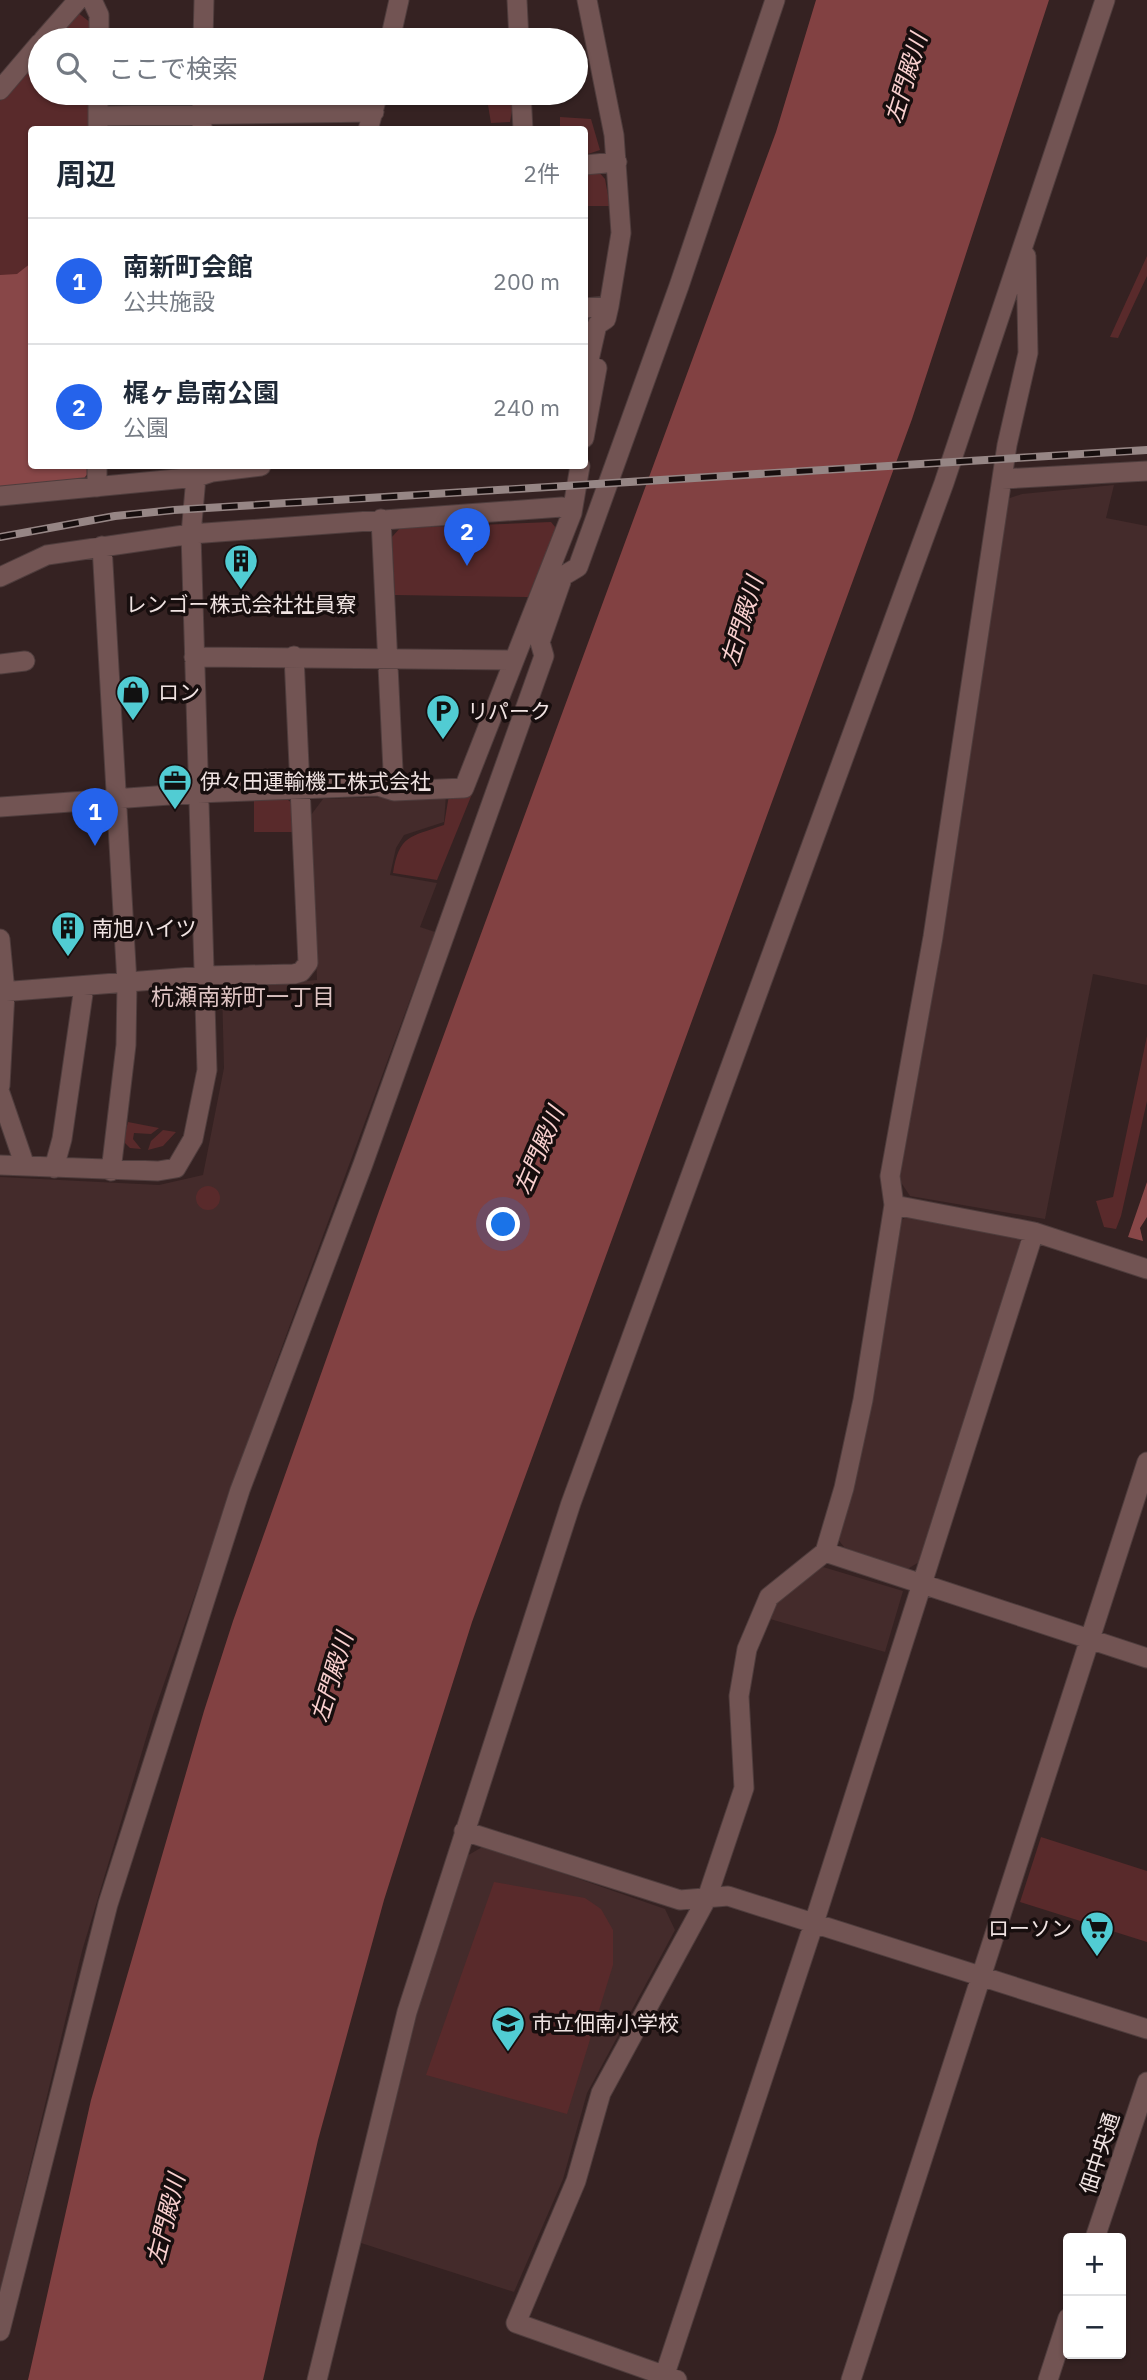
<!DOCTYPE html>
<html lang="ja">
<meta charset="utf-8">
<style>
:root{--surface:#fff;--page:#f2f2f3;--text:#1f2937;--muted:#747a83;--line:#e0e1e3;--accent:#2563eb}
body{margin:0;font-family:"IBM Plex Sans","Noto Sans JP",sans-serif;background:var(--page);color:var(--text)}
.controls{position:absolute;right:21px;bottom:21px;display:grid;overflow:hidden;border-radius:7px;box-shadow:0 2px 5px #0004}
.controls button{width:63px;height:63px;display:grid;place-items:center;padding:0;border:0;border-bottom:2px solid var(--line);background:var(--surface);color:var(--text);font:35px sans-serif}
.you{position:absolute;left:504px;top:1225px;width:24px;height:24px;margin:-18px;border:5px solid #fff;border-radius:50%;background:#1a73e8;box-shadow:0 0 0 10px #1a73e833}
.badge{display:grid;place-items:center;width:46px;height:46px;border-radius:50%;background:var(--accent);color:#fff;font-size:23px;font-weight:700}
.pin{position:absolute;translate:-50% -58px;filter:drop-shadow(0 2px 4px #0008)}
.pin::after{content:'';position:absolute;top:37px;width:24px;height:21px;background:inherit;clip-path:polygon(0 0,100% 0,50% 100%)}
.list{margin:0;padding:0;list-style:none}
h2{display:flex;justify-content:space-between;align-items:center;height:91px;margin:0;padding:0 28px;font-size:30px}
h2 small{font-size:23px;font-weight:400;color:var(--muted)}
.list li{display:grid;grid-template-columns:46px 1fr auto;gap:21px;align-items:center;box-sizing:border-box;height:126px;padding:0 28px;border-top:2px solid var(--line)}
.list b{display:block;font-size:26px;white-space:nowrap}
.list p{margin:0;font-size:23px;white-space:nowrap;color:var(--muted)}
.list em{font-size:23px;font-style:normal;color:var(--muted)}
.icon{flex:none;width:38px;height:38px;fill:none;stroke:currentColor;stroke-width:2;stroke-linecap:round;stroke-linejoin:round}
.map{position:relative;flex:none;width:1147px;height:2380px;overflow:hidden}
.search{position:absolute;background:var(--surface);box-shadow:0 2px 5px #0004;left:28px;top:28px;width:560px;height:77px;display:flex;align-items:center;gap:18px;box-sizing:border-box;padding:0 24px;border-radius:38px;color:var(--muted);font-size:26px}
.panel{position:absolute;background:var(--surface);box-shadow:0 2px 5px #0004;left:28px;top:126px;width:560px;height:343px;border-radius:7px}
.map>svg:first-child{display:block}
.built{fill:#442b2b}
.green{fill:#592a2b}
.forest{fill:#884748}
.water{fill:#824142}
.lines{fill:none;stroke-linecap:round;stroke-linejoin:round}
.minor-casing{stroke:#4f3d3d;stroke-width:21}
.minor{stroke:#725453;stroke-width:19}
.rail-casing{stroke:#968685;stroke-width:8}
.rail{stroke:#170e0e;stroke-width:5;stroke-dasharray:16;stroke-linecap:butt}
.labels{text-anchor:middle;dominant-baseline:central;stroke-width:7;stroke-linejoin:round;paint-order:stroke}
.poi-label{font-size:21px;fill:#f0e3e2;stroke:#170e0e;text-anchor:start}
.street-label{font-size:21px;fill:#f0e3e2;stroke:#170e0e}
.water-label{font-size:23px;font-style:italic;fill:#fbd1d0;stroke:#170e0e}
.neighbourhood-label{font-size:23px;fill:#ddc3c2;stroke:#170e0e}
</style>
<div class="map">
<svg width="1147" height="2380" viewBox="0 0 1147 2380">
<rect width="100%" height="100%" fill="#352222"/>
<path class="built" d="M 1114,485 L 1106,518 L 1147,526 L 1147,985 L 1093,974 L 1045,1219 L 910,1196 L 898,1178 L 1001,501 L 1022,494 Z
M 446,795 L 444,822 L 404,835 L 396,848 L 390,875 L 437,883 L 420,927 L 435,932 L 273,1371 L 153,1715 L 82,1951 L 0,2291 L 0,1177 L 159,1185 L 203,1175 L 224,1068 L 222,988 L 317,980 L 311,815 L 323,799 Z
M 906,1217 L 1005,1234 L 1023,1240 L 919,1562 L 906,1570 L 844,1547 L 837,1538 L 869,1421 L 895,1225 Z
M 823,1567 L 903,1591 L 885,1652 L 770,1619 L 778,1597 Z
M 484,1846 L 665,1909 L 675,1930 L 587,2093 L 563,2179 L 514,2292 L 361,2243 L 417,2013 L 465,1857 Z"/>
<path class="green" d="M 77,12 L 91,23 L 91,40 L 53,40 Z
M 40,54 L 40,93 L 91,93 L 90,129 L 32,130 L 32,466 L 27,483 L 0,487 L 0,101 Z
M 486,93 L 506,93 L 507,104 L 513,105 L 510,122 L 491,123 Z
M 560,117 L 591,119 L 600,150 L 585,155 L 584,130 L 560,129 Z
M 597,170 L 605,179 L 610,206 L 585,206 L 585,172 Z
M 1147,256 L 1147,276 L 1118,338 L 1110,337 Z
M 551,522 L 556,528 L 528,597 L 395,595 L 392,537 L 400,528 Z
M 472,794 L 437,880 L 393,873 C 399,835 410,837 444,825 L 449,795 Z
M 254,800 L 288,800 L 292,803 L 294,832 L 254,832 Z
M 1147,1036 L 1147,1101 L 1121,1216 L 1116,1229 L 1104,1227 L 1096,1201 L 1113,1197 Z
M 128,1122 L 159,1128 L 151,1134 L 134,1133 L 133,1139 L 141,1149 L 130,1148 L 123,1141 Z
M 163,1130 L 176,1132 L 163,1146 L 148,1150 L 151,1141 Z
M196 1198a12 12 0 1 1 24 0a12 12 0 1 1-24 0Z
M 1041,1837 L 1147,1871 L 1147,1942 L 1020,1902 Z
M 494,1882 L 585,1898 L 601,1909 L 613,1930 L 613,1965 L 567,2114 L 426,2075 Z"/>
<path class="forest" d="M 31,263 L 32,466 L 89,466 L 89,472 L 82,481 L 0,487 L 0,275 L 17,274 Z
M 1147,1182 L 1147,1217 L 1140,1228 L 1143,1241 L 1128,1237 Z"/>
<path class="water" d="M 816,0 L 1049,0 L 912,419 L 472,1622 L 384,1900 L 318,2140 L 263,2380 L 28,2380 L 91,2100 L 204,1711 L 233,1621 L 379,1211 L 776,132 Z"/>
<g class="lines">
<g class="minor-casing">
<path id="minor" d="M 92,0 L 99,15 L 99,40
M 517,0 L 519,40
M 43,40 L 78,0
M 203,40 L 204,0
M 390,40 L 399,0
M 0,90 L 40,43
M 521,93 L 523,130
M 98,116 L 374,112
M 98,130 L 98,93
M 202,130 L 202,93
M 368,130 L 378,93
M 584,165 L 617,162
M 584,308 L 609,306
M 584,382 L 597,325 L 606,319 L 609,306 L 621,233 L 614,135 L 587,0
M 584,438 L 597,368
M 1002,479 L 1147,471
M 97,487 L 97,466
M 0,496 L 197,477 L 212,472 L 261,466
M 381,519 L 394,791
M 102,546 L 127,983 L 126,1045 L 111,1171
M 0,577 L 47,555 L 191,534 L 562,507 L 572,513
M 194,657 L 512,660
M 0,664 L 25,661
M 0,807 L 198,793 L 378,786 L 394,791 L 464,788 L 572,513 L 580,466
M 0,939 L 5,992 L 0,1086
M 0,992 L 205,976 L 294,974 L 301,972 L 308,963 L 294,656
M 0,1093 L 25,1166
M 0,1165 L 158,1171 L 176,1168 L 193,1139 L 207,1070 L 191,534 L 197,466
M 54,1168 L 62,1139 L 84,987
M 894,1205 L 1034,1232 L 1147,1269
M 825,1552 L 1147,1658
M 464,1831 L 680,1900 L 728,1896 L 1147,2029
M 1095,2238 L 1147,2082
M 0,2331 L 108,1904 L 240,1490 L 363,1164 L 544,656 L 540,642 L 563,576 L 578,567 L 679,286 L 775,0
M 317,2380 L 407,2012 L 571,1503 L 944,483 L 1105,0
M 663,2380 L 814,1923 L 1034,1232
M 677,2380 L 516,2323 L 576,2181 L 601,2093 L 707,1898 L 744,1788 L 739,1696 L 747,1649 L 769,1597 L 825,1552 L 844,1488 L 863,1400 L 894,1205 L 890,1176 L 933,937 L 1007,445 L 1028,353 L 1026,256
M 851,2380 L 1147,1462
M 1048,2380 L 1068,2318"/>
</g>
<use href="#minor" class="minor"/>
<g class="rail-casing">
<path id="rail" d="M 0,537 L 115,516 L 174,510 L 1147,450"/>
</g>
<use href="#rail" class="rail"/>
</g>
<defs>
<g id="building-pin" transform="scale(1.75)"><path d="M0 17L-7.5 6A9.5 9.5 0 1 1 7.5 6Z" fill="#51ccd3" stroke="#170e0e"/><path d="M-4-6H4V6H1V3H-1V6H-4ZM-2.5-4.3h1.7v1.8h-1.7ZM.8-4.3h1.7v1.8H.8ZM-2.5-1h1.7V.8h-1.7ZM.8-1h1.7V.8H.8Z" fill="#111"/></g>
<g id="shop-pin" transform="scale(1.75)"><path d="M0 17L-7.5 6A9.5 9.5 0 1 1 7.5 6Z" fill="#51ccd3" stroke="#170e0e"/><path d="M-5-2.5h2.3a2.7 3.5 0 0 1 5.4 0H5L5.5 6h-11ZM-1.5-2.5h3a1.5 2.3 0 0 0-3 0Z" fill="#111"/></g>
<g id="parking-pin" transform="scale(1.75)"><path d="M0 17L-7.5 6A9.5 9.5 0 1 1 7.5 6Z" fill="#51ccd3" stroke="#170e0e"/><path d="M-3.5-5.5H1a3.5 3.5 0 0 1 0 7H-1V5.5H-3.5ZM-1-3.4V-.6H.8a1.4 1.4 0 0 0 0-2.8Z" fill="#111"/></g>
<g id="office-pin" transform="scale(1.75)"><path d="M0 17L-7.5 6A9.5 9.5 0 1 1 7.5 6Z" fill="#51ccd3" stroke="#170e0e"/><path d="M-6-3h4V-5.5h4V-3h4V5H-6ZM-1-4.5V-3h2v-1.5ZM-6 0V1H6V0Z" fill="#111"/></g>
<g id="supermarket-pin" transform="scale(1.75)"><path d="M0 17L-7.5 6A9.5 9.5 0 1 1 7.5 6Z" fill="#51ccd3" stroke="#170e0e"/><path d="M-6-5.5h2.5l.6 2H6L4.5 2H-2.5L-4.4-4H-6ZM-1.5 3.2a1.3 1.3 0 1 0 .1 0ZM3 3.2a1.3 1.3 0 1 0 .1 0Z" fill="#111"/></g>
<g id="school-pin" transform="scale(1.75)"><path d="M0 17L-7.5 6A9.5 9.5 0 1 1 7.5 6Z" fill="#51ccd3" stroke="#170e0e"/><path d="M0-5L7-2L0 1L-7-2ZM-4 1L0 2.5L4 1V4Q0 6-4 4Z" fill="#111"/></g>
</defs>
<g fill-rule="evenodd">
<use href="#building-pin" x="241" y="561"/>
<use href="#shop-pin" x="133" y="692"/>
<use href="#parking-pin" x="443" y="711"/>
<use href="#office-pin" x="175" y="781"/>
<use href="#building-pin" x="68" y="928"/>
<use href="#supermarket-pin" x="1097" y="1928"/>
<use href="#school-pin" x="508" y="2023"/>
</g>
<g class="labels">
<g class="poi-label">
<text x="241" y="604" text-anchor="middle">レンゴー株式会社社員寮</text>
<text x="158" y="692">ロン</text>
<text x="467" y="711">リパーク</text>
<text x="200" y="781">伊々田運輸機工株式会社</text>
<text x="92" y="928">南旭ハイツ</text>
<text x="1072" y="1928" text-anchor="end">ローソン</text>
<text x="532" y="2023">市立佃南小学校</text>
</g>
<g class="street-label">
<text transform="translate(1099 2153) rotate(-72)">佃中央通</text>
</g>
<g class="water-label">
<text transform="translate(905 78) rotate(-73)">左門殿川</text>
<text transform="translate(741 621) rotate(-73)">左門殿川</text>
<text transform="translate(538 1150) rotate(-67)">左門殿川</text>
<text transform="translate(331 1677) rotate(-73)">左門殿川</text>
<text transform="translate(165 2219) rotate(-76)">左門殿川</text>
</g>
<g class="neighbourhood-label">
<text x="243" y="996">杭瀬南新町一丁目</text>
</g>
</g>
</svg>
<div class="controls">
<button>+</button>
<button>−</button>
</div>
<div class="you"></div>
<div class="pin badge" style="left:95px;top:846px">1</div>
<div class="pin badge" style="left:467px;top:566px">2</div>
<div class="search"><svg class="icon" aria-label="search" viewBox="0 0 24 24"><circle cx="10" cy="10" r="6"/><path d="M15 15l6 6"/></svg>ここで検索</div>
<section class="panel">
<h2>周辺<small>2件</small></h2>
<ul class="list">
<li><span class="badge">1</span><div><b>南新町会館</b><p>公共施設</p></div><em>200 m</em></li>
<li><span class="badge">2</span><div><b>梶ヶ島南公園</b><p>公園</p></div><em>240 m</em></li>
</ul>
</section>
</div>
